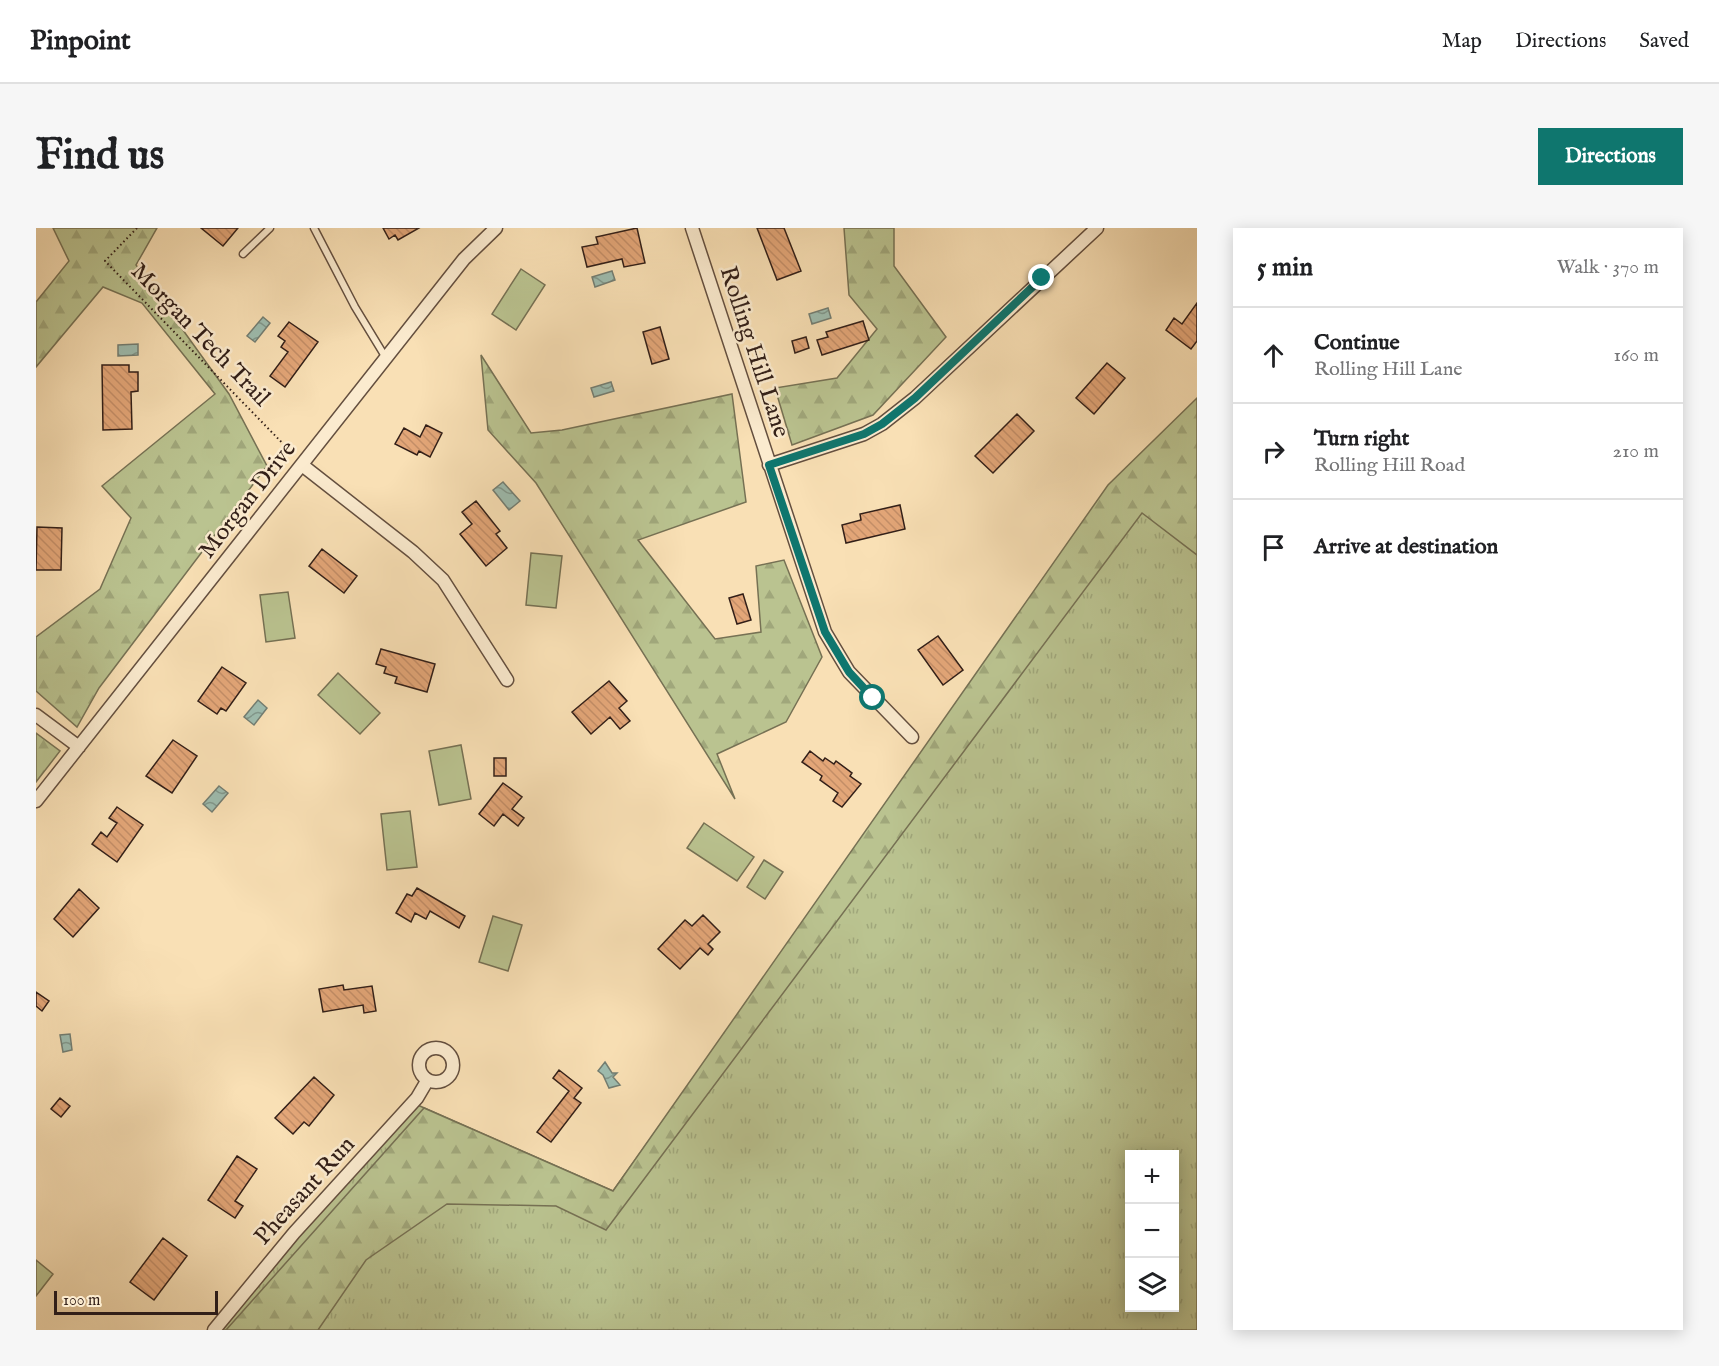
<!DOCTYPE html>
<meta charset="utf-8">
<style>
:root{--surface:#fff;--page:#f6f6f6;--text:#202124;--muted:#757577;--line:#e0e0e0;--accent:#0f766e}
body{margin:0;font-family:"IM FELL English",serif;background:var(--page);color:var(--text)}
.controls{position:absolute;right:18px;bottom:18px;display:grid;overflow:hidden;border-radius:0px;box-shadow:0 3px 15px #0003}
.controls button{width:54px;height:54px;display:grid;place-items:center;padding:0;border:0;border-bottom:2px solid var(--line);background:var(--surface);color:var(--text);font:30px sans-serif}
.scale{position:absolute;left:18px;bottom:15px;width:164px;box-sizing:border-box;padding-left:6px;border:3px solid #321f18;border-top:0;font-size:16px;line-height:21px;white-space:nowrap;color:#321f18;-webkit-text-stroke:4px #fbebcf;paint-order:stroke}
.stop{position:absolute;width:18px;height:18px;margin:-14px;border:4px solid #0f766e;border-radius:50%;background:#fff}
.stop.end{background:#0f766e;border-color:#fff;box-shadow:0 2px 6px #0008}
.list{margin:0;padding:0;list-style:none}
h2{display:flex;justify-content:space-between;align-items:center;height:78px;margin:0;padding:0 24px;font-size:26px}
h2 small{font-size:20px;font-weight:400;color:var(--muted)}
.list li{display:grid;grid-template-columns:39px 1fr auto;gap:18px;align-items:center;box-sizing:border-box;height:96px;padding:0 24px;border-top:2px solid var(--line)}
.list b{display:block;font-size:22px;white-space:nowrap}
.list p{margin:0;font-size:20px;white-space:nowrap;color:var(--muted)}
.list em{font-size:20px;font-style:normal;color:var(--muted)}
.icon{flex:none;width:33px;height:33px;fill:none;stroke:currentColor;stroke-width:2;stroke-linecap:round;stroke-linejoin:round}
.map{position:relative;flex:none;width:1161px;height:1102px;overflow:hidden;border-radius:0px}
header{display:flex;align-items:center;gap:36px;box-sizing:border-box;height:84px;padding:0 30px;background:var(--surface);border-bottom:2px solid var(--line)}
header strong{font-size:28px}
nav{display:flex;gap:33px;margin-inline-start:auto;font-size:21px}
.intro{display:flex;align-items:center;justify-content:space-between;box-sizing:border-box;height:144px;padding:0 36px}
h1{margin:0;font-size:42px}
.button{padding:15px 27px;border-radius:0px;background:var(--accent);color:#fff;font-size:21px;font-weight:700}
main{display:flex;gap:36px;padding:0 36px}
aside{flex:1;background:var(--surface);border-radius:0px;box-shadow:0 3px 15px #0003}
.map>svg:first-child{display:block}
.grass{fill:url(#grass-tufts);stroke:#767154;stroke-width:1.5;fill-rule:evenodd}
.forest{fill:url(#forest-firs);stroke:#767154;stroke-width:1.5}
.park{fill:#bac390;stroke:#767154;stroke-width:1.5}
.water{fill:url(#water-waves);stroke:#737e73;stroke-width:1.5}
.building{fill:url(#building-back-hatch);stroke:#321f18;stroke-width:1.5}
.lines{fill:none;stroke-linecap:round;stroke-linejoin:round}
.service-casing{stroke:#644f3f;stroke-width:9}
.minor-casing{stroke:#644f3f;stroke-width:15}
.path{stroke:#321f18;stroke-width:2;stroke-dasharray:1.5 3;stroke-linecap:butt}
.service{stroke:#fbebcf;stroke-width:6}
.minor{stroke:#fbebcf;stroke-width:12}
.route{stroke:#0f766e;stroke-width:8}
.labels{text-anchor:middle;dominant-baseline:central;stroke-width:5;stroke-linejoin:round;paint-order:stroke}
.street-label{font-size:24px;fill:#321f18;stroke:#fbebcf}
</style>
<header>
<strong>Pinpoint</strong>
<nav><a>Map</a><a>Directions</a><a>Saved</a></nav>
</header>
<div class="intro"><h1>Find us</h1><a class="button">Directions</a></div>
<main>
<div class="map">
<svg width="1161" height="1102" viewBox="0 0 1161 1102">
<defs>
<pattern id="grass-tufts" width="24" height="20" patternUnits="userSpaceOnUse" patternTransform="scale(1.5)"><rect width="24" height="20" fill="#bac390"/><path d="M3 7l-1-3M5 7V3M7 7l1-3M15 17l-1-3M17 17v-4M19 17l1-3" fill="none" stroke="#a0a77b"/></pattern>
<pattern id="forest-firs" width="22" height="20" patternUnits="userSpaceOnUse" patternTransform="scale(1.5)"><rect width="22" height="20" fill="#bac390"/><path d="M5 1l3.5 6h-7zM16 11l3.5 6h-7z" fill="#a0a77b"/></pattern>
<pattern id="water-waves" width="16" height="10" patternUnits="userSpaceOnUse" patternTransform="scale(1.5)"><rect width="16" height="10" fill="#9ebdb0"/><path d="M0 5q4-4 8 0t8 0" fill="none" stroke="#81998e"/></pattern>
<pattern id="building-back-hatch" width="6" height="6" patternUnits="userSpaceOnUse" patternTransform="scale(1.5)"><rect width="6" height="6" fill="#e3a678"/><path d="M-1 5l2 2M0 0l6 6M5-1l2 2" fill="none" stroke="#c38e67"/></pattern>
</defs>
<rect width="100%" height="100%" fill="#f9e0b5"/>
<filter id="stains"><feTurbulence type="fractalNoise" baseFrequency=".00333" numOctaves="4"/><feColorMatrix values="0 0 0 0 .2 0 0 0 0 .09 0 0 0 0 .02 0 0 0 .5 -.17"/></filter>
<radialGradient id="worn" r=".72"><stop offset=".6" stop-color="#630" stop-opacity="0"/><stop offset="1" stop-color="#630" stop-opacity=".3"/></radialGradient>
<path class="grass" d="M 1088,249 L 1161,296 L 1161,1102 L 179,1102 L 377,875 L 577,963 ZM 1094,926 L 1138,926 L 1138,1080 L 1094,1080 Z"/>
<path class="forest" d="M 17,0 L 121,0 L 100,37 L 193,166 L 231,238 L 63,460 L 41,499 L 0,463 L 0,409 L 64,361 L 95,290 L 66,258 L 179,166 L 106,75 L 67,59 L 0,139 L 0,74 L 33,33 Z
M 808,0 L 858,0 L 858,38 L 910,109 L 837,187 L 756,217 L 739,160 L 801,150 L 841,101 L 813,67 Z
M 445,127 L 495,205 L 526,202 L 696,166 L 710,274 L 602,312 L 679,411 L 725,404 L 720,338 L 748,332 L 786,429 L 750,494 L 681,526 L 699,571 L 500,255 L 452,202 Z
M 1161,170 L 1161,327 L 1106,285 L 570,1002 L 520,978 L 411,976 L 330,1032 L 282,1102 L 190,1102 L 388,880 L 577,963 L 1072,257 Z
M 0,505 L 24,523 L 0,554 Z"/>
<path class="park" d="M 485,41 L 509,57 L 480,102 L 456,86 Z
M 495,325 L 526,328 L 520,380 L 490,377 Z
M 252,364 L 259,410 L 230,414 L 224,367 Z
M 302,445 L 344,485 L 324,506 L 282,467 Z
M 425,517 L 435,571 L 403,577 L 393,523 Z
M 374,583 L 381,639 L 351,642 L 345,586 Z
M 668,595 L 718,629 L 701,653 L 651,620 Z
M 728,632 L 747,644 L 729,671 L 711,659 Z
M 457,688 L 486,697 L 472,743 L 443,734 Z
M 0,1032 L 17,1046 L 0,1068 Z"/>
<path class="water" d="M 576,43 L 579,52 L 559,59 L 556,49 Z
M 792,80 L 795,90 L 776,96 L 773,86 Z
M 227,89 L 234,95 L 219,114 L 211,108 Z
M 102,116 L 102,127 L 82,128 L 82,117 Z
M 575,154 L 578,163 L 558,169 L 555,160 Z
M 467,254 L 484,273 L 473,282 L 457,262 Z
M 222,472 L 231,480 L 218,497 L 208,489 Z
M 183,558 L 192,565 L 176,584 L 167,576 Z
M 34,806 L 36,822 L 27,824 L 24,807 Z
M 569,834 L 576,845 L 581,845 L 577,849 L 584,857 L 573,860 L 567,847 L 562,843 Z"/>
<path class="building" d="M 165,0 L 202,0 L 187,18 Z
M 347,0 L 383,0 L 362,12 L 359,7 L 353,11 Z
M 601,0 L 609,35 L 588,39 L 586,31 L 551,39 L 546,19 L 562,16 L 560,9 Z
M 721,0 L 748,0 L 765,43 L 741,52 Z
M 1161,75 L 1161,113 L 1155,121 L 1130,102 L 1138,90 L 1146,96 Z
M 827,93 L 833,112 L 786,127 L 781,112 L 792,109 L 790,104 Z
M 253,94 L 282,114 L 249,159 L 234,148 L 252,124 L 245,119 L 249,113 L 242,108 Z
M 624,99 L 633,131 L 616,136 L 607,104 Z
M 770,109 L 773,120 L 759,125 L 756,113 Z
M 1071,135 L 1089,150 L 1058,186 L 1040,170 Z
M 66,137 L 93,137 L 93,144 L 102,144 L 102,163 L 95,164 L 96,201 L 67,202 Z
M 981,186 L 998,203 L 957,245 L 939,228 Z
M 390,197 L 406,205 L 394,229 L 383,223 L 381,227 L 359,216 L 368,200 L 384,209 Z
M 440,273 L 464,303 L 460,306 L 471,320 L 450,338 L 424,306 L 436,296 L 426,284 Z
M 864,277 L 869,301 L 810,315 L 806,297 L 825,292 L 824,286 Z
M 1,299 L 26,300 L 25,342 L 0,342 Z
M 286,321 L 321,348 L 308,365 L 273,338 Z
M 707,366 L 715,392 L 701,396 L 693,370 Z
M 902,408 L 927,442 L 907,457 L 882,422 Z
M 345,421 L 399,436 L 391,464 L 359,455 L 361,449 L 348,445 L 350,439 L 340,436 Z
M 186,439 L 210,455 L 190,483 L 185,480 L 181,486 L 162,473 Z
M 573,453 L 591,473 L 583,480 L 594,493 L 584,501 L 574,489 L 555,506 L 536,484 Z
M 137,512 L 161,528 L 136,565 L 110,548 Z
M 774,523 L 787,533 L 789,530 L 798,536 L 800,533 L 816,545 L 814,548 L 825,556 L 806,579 L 797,573 L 802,565 L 784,552 L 786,548 L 766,534 Z
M 458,530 L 470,530 L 470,548 L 458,548 Z
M 467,555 L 486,569 L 476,581 L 488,590 L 482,598 L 467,586 L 458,598 L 443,586 Z
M 81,579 L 107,597 L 81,634 L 56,616 L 65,604 L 71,609 L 81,595 L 73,590 Z
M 381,660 L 429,688 L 423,700 L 394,683 L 390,691 L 379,685 L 375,694 L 360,685 L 371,666 L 376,668 Z
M 43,661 L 63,680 L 37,709 L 18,691 Z
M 667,687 L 684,704 L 672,716 L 677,721 L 672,727 L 664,720 L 644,741 L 622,721 L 649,692 L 656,698 Z
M 307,757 L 308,762 L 336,758 L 340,783 L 328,785 L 327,777 L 287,784 L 283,761 Z
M 0,764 L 13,773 L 6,783 L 0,778 Z
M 523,842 L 546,860 L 538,870 L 545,875 L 515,914 L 501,904 L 533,863 L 517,850 Z
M 278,849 L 298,867 L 273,898 L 268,894 L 257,906 L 239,890 Z
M 24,870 L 34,878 L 25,889 L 15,881 Z
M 201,928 L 221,941 L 199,973 L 207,978 L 199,990 L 172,972 Z
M 127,1010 L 151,1028 L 118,1072 L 94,1054 Z"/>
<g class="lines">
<g class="service-casing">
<path id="service" d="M 278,0 L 319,79 L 350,130
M 207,26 L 234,0"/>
</g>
<g class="minor-casing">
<path id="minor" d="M 656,0 L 789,404 L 813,444 L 876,509
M 266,237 L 377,324 L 407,352 L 471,452
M 733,237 L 828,206 L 846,196 L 879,170 L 1061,0
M 0,487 L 43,519
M 0,573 L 428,31 L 460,0
M383 837a17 17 0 1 1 34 0a17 17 0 1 1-34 0Z
M 178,1102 L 258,1005 L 381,870 L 391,853"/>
</g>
<path class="path" d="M 101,0 L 69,33 L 259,228"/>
<use href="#service" class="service"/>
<use href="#minor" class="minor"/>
</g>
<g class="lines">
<path class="route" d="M 837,470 L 813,444 L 789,404 L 733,237 L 828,206 L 846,196 L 879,170 L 1006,50"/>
</g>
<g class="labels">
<g class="street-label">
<text transform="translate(164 107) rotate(46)">Morgan Tech Trail</text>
<text transform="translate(718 124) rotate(72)">Rolling Hill Lane</text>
<text transform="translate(212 272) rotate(-52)">Morgan Drive</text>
<text transform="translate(269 963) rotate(-48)">Pheasant Run</text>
</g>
</g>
<rect width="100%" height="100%" filter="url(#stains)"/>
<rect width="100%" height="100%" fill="url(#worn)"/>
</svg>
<div class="controls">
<button>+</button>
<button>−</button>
<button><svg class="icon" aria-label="layers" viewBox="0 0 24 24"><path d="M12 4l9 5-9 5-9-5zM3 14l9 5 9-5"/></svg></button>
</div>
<div class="scale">100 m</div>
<div class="stop" style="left:837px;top:470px"></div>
<div class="stop end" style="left:1006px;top:50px"></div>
</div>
<aside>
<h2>5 min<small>Walk · 370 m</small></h2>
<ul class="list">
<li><svg class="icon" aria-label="ahead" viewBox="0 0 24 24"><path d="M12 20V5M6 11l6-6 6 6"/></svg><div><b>Continue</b><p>Rolling Hill Lane</p></div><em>160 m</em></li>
<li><svg class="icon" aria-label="right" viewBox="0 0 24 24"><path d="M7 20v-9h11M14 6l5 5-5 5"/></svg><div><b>Turn right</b><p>Rolling Hill Road</p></div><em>210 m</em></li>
<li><svg class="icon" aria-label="arrive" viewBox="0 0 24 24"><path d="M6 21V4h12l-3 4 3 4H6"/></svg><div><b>Arrive at destination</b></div></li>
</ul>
</aside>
</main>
